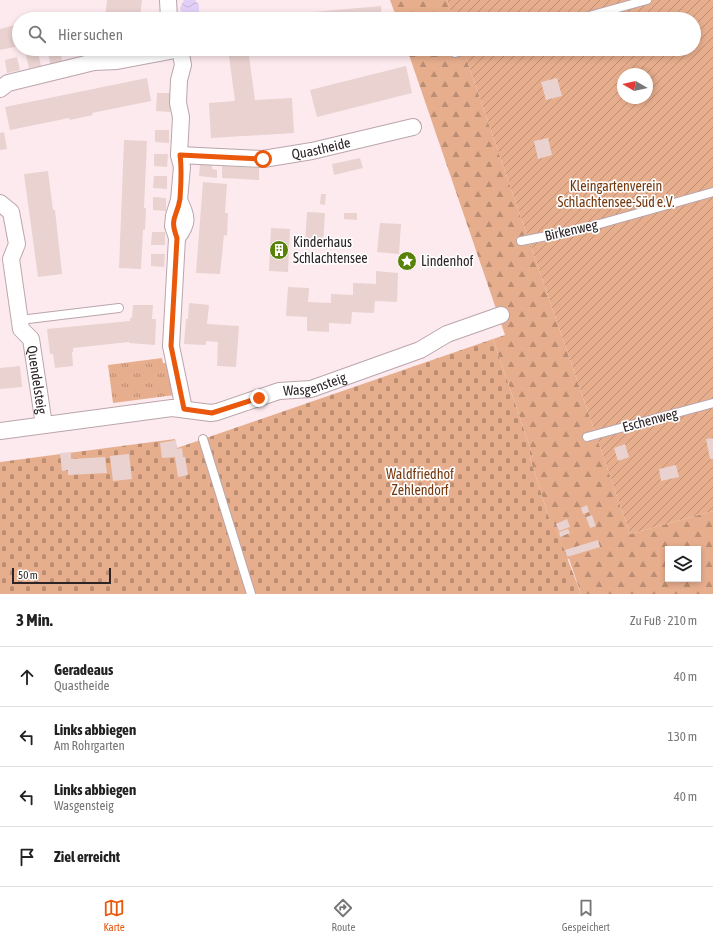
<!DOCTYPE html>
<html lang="de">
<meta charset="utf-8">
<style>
:root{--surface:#fff;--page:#f2f2f2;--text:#222;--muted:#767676;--line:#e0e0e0;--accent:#ea580c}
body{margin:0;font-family:"Asap Condensed",sans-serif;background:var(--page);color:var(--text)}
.controls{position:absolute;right:12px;bottom:12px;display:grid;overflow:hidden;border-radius:0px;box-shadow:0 2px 6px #0003}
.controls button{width:36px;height:36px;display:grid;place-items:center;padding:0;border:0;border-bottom:1px solid var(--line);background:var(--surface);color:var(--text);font:20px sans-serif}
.compass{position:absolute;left:617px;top:68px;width:36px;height:36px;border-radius:50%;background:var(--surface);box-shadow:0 2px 6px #0003;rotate:279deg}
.scale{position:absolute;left:12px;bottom:10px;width:99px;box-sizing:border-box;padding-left:4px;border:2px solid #2c2426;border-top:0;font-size:11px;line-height:14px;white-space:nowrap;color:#2c2426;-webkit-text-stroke:3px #fdfdfd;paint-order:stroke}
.stop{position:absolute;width:12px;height:12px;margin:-9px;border:3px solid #ea580c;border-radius:50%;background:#fff}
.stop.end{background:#ea580c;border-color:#fff;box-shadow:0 1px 4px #0008}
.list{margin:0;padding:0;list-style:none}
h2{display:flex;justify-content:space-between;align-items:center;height:52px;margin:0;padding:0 16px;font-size:17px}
h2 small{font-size:13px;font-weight:400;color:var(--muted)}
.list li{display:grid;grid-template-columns:26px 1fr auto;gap:12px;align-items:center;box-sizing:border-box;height:60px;padding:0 16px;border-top:1px solid var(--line)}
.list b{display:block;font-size:15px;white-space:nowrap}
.list p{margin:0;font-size:13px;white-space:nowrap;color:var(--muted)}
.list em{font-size:13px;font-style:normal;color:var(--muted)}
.icon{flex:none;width:22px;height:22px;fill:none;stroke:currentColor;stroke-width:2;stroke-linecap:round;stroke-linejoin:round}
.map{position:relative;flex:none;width:713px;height:594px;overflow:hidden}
.search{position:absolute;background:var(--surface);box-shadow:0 2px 6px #0003;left:12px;right:12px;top:12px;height:44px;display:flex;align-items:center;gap:10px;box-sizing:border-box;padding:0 14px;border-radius:22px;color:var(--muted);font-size:15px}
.sheet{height:292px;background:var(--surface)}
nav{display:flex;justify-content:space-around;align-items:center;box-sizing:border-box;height:56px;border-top:1px solid var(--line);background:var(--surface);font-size:11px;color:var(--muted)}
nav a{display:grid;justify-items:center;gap:2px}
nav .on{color:var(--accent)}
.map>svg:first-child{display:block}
.grass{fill:url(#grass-tufts)}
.forest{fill:url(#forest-firs);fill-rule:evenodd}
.cemetery{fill:url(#cemetery-stones)}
.garden{fill:url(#garden-furrows);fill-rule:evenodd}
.water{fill:url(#water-waves)}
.building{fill:#e9d2d0}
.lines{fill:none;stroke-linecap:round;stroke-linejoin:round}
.service-casing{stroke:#baa5ab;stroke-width:10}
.minor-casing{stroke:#baa5ab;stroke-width:18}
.service{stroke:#fff;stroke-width:8}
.minor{stroke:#fff;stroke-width:16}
.route{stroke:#ea580c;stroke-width:5}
.labels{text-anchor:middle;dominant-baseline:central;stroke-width:3.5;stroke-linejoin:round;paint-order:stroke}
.street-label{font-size:14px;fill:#2c2426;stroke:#fdfdfd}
.park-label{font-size:14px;fill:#75380d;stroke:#fdfdfd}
.poi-label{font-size:14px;fill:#2c2426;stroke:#fdfdfd;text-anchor:start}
</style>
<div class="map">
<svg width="713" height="594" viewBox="0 0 713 594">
<defs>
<pattern id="grass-tufts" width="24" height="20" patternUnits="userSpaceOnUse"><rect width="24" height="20" fill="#e7ae8d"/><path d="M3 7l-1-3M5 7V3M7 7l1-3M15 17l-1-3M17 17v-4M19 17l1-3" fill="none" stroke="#bb8d73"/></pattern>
<pattern id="forest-firs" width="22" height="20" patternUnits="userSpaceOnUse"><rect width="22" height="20" fill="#e7ae8d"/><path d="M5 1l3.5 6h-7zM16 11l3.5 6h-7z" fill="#bb8d73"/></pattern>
<pattern id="cemetery-stones" width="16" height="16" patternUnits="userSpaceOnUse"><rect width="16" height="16" fill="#e7ae8d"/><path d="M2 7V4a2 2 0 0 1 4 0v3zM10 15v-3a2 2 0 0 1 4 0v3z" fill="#bb8d73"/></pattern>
<pattern id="garden-furrows" width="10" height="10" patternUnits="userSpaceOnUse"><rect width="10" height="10" fill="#e7ae8d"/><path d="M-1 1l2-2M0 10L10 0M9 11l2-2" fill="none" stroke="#bb8d73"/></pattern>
<pattern id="water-waves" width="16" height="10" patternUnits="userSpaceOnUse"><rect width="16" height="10" fill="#e2cff7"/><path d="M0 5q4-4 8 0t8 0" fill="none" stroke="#c2b2d4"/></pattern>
</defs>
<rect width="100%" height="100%" fill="#fdeaef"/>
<path class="grass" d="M 162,358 L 163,363 L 169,363 L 175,395 L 113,403 L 108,365 Z"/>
<path class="forest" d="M 390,0 L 447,0 L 453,19 L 397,19 Z
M 407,49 L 463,49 L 630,534 L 713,511 L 713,594 L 581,594 L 569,559 L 567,559 L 553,521 L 550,521 L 530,458 L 533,456 L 493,339 L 505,335 ZM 668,549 L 698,549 L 698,579 L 668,579 Z"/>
<path class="cemetery" d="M 493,339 L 533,456 L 530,458 L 550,521 L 553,521 L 581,594 L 0,594 L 0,462 L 175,439 L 177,448 Z"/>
<path class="garden" d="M 447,0 L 713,0 L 713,511 L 630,534 L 463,49 L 694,49 L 694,19 L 453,19 ZM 623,74 L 647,74 L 647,98 L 623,98 Z"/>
<path class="water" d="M 184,0 L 195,0 L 199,5 L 199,13 L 195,13 L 191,18 L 185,17 L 185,14 L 182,15 L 180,8 Z"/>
<path class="building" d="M 107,0 L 142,0 L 140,19 L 105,18 Z
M 381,6 L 382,19 L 303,19 L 302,13 Z
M 65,15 L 66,19 L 48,19 L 48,18 Z
M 283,15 L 284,19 L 262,19 L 261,18 Z
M 15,25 L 19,25 L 19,46 L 0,50 L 0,29 Z
M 55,49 L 60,49 L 62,61 L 50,64 L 48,51 Z
M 228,49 L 288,49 L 249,56 L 255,100 L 292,98 L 294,133 L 211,138 L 209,103 L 235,101 Z
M 38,52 L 41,66 L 29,68 L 26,55 Z
M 17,57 L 20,70 L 7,73 L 5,60 Z
M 406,66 L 412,93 L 317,117 L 310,90 Z
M 147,78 L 151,101 L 92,113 L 93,115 L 70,120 L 69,118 L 10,130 L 5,107 Z
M 557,78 L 562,96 L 546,100 L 541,82 Z
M 157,93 L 171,93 L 170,112 L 156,111 Z
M 155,130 L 169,130 L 169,143 L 155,142 Z
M 4,132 L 7,149 L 0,150 L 0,133 Z
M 548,138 L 552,155 L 538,159 L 534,141 Z
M 124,140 L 147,141 L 144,208 L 146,208 L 145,230 L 143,230 L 141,269 L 119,268 Z
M 154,154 L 168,154 L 167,167 L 154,166 Z
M 360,158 L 363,168 L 334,175 L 332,164 Z
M 200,164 L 212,165 L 212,169 L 217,170 L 217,178 L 199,176 Z
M 222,166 L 259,168 L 259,180 L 222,178 Z
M 48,171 L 53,210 L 55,210 L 62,274 L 38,277 L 24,174 Z
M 154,176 L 167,176 L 167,189 L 153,188 Z
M 203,182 L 227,184 L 225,213 L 228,213 L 227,236 L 224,235 L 220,274 L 196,273 Z
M 321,194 L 326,194 L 325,205 L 320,204 Z
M 153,197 L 166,198 L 166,211 L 153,210 Z
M 307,212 L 325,213 L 323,245 L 305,243 Z
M 344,213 L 357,213 L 357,220 L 344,219 Z
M 380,223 L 401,224 L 399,254 L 377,252 Z
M 271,228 L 290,229 L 288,272 L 269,271 Z
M 152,232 L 165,232 L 165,245 L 151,245 Z
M 151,254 L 165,254 L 164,267 L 151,266 Z
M 376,271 L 398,273 L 397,302 L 375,301 L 374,313 L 352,312 L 351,324 L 329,323 L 329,332 L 307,331 L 307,317 L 286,316 L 288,287 L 309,288 L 308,302 L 331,303 L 331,294 L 353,295 L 353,283 L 376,284 Z
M 189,303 L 209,305 L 207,324 L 239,326 L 236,367 L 217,366 L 218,342 L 206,341 L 206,345 L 184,344 L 186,319 L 188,319 Z
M 133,305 L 153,305 L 152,319 L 156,319 L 155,345 L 129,343 L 129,342 L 73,348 L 73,352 L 72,352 L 73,366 L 55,368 L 53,354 L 50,354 L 47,329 L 130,321 L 130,318 L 132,318 Z
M 20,366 L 22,387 L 0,389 L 0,368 Z
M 713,438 L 713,459 L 710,459 L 706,439 Z
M 176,440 L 177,449 L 182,448 L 183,457 L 185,457 L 188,475 L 178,477 L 175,457 L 162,458 L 160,443 Z
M 625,444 L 629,457 L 618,461 L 614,448 Z
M 71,452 L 71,459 L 105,457 L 107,473 L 68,475 L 68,470 L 62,471 L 60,453 Z
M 129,454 L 132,479 L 113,481 L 110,456 Z
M 676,465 L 679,477 L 661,481 L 659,469 Z
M 587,505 L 589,512 L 583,514 L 581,508 Z
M 592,515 L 596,526 L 590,528 L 586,517 Z
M 567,519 L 570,527 L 559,531 L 556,524 Z
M 568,529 L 570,533 L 560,537 L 559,532 Z
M 598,540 L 600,547 L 567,557 L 565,550 Z"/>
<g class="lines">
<g class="service-casing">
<path id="service" d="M 578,19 L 647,0
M 455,53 L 470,49
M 521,241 L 578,230 L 713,192
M 20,320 L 119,308
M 587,437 L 713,403
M 203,439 L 251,594"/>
</g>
<g class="minor-casing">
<g id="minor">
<path d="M 168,0 L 169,19"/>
<path d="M 180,49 L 183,65 L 179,80 L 178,103 L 181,117 L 179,155 L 182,167 L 179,200 L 174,216 L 173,226 L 177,238 L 171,346 L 184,409"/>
<path d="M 0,89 L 8,83 L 94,62 L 117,61 L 170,51"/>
<path id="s1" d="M 179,155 L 263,159 L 312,151 L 413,127"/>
<path id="s2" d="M 0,203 L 11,212 L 17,244 L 11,259 L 21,329 L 31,339 L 44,425"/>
<path d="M 177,238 C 189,222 187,218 179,200"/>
<path id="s3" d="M 0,431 L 172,408 L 211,413 L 217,412 L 279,391 L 311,389 L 420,350 L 447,334 L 501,315"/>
</g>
</g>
<use href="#service" class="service"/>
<use href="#minor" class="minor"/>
</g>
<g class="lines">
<path class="route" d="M 259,398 L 212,413 L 184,409 L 171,346 L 177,238 C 169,217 177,218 180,199 C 181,184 182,169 180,155 L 263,159"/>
</g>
<defs>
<g id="building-disc" transform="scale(1)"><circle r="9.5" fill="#588207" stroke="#fdfdfd"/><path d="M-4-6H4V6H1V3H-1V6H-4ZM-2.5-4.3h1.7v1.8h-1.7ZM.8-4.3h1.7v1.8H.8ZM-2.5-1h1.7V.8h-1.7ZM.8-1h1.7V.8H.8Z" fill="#fff"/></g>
<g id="sight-disc" transform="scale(1)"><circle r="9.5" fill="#588207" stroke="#fdfdfd"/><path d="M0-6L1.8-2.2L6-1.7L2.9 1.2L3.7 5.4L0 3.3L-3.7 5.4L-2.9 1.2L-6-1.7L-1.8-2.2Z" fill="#fff"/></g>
</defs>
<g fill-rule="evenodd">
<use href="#building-disc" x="279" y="250"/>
<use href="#sight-disc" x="407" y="261"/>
</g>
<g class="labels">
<g class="street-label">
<text stroke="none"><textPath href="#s1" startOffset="143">Quastheide</textPath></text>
<text transform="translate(571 230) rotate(-13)">Birkenweg</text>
<text stroke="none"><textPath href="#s2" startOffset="189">Quendelsteig</textPath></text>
<text stroke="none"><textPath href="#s3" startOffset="321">Wasgensteig</textPath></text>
<text transform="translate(650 420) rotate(-15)">Eschenweg</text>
</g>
<g class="park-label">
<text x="616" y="186">Kleingartenverein<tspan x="616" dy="16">Schlachtensee-Süd e.V.</tspan></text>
<text x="420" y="474">Waldfriedhof<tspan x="420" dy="16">Zehlendorf</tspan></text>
</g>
<g class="poi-label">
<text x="293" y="242">Kinderhaus<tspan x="293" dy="16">Schlachtensee</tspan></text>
<text x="421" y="261">Lindenhof</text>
</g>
</g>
</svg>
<div class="controls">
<button><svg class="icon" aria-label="layers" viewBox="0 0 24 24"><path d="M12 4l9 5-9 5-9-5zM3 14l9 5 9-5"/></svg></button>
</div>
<svg class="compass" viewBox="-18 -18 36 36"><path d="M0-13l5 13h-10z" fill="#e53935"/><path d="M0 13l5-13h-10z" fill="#767676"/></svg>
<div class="scale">50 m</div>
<div class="stop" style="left:263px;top:159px"></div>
<div class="stop end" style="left:259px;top:398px"></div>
<div class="search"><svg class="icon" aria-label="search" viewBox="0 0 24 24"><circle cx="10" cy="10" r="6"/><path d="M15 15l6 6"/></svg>Hier suchen</div>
</div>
<section class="sheet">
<h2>3 Min.<small>Zu Fuß · 210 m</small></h2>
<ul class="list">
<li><svg class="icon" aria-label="ahead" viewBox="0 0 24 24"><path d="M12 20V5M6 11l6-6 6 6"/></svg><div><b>Geradeaus</b><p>Quastheide</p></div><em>40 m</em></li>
<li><svg class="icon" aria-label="left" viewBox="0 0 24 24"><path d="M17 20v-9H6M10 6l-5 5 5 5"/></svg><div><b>Links abbiegen</b><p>Am Rohrgarten</p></div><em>130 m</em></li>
<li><svg class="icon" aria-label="left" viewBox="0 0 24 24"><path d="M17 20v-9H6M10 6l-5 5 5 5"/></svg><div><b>Links abbiegen</b><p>Wasgensteig</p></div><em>40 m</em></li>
<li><svg class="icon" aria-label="arrive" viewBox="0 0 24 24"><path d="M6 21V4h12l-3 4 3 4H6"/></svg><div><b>Ziel erreicht</b></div></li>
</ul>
</section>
<nav>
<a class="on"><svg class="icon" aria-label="map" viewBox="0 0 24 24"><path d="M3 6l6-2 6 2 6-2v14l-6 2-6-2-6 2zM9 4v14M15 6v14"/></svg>Karte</a>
<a><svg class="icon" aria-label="directions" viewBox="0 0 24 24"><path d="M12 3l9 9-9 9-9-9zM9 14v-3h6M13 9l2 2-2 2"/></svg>Route</a>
<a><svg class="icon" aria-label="saved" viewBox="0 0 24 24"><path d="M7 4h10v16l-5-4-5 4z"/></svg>Gespeichert</a>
</nav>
